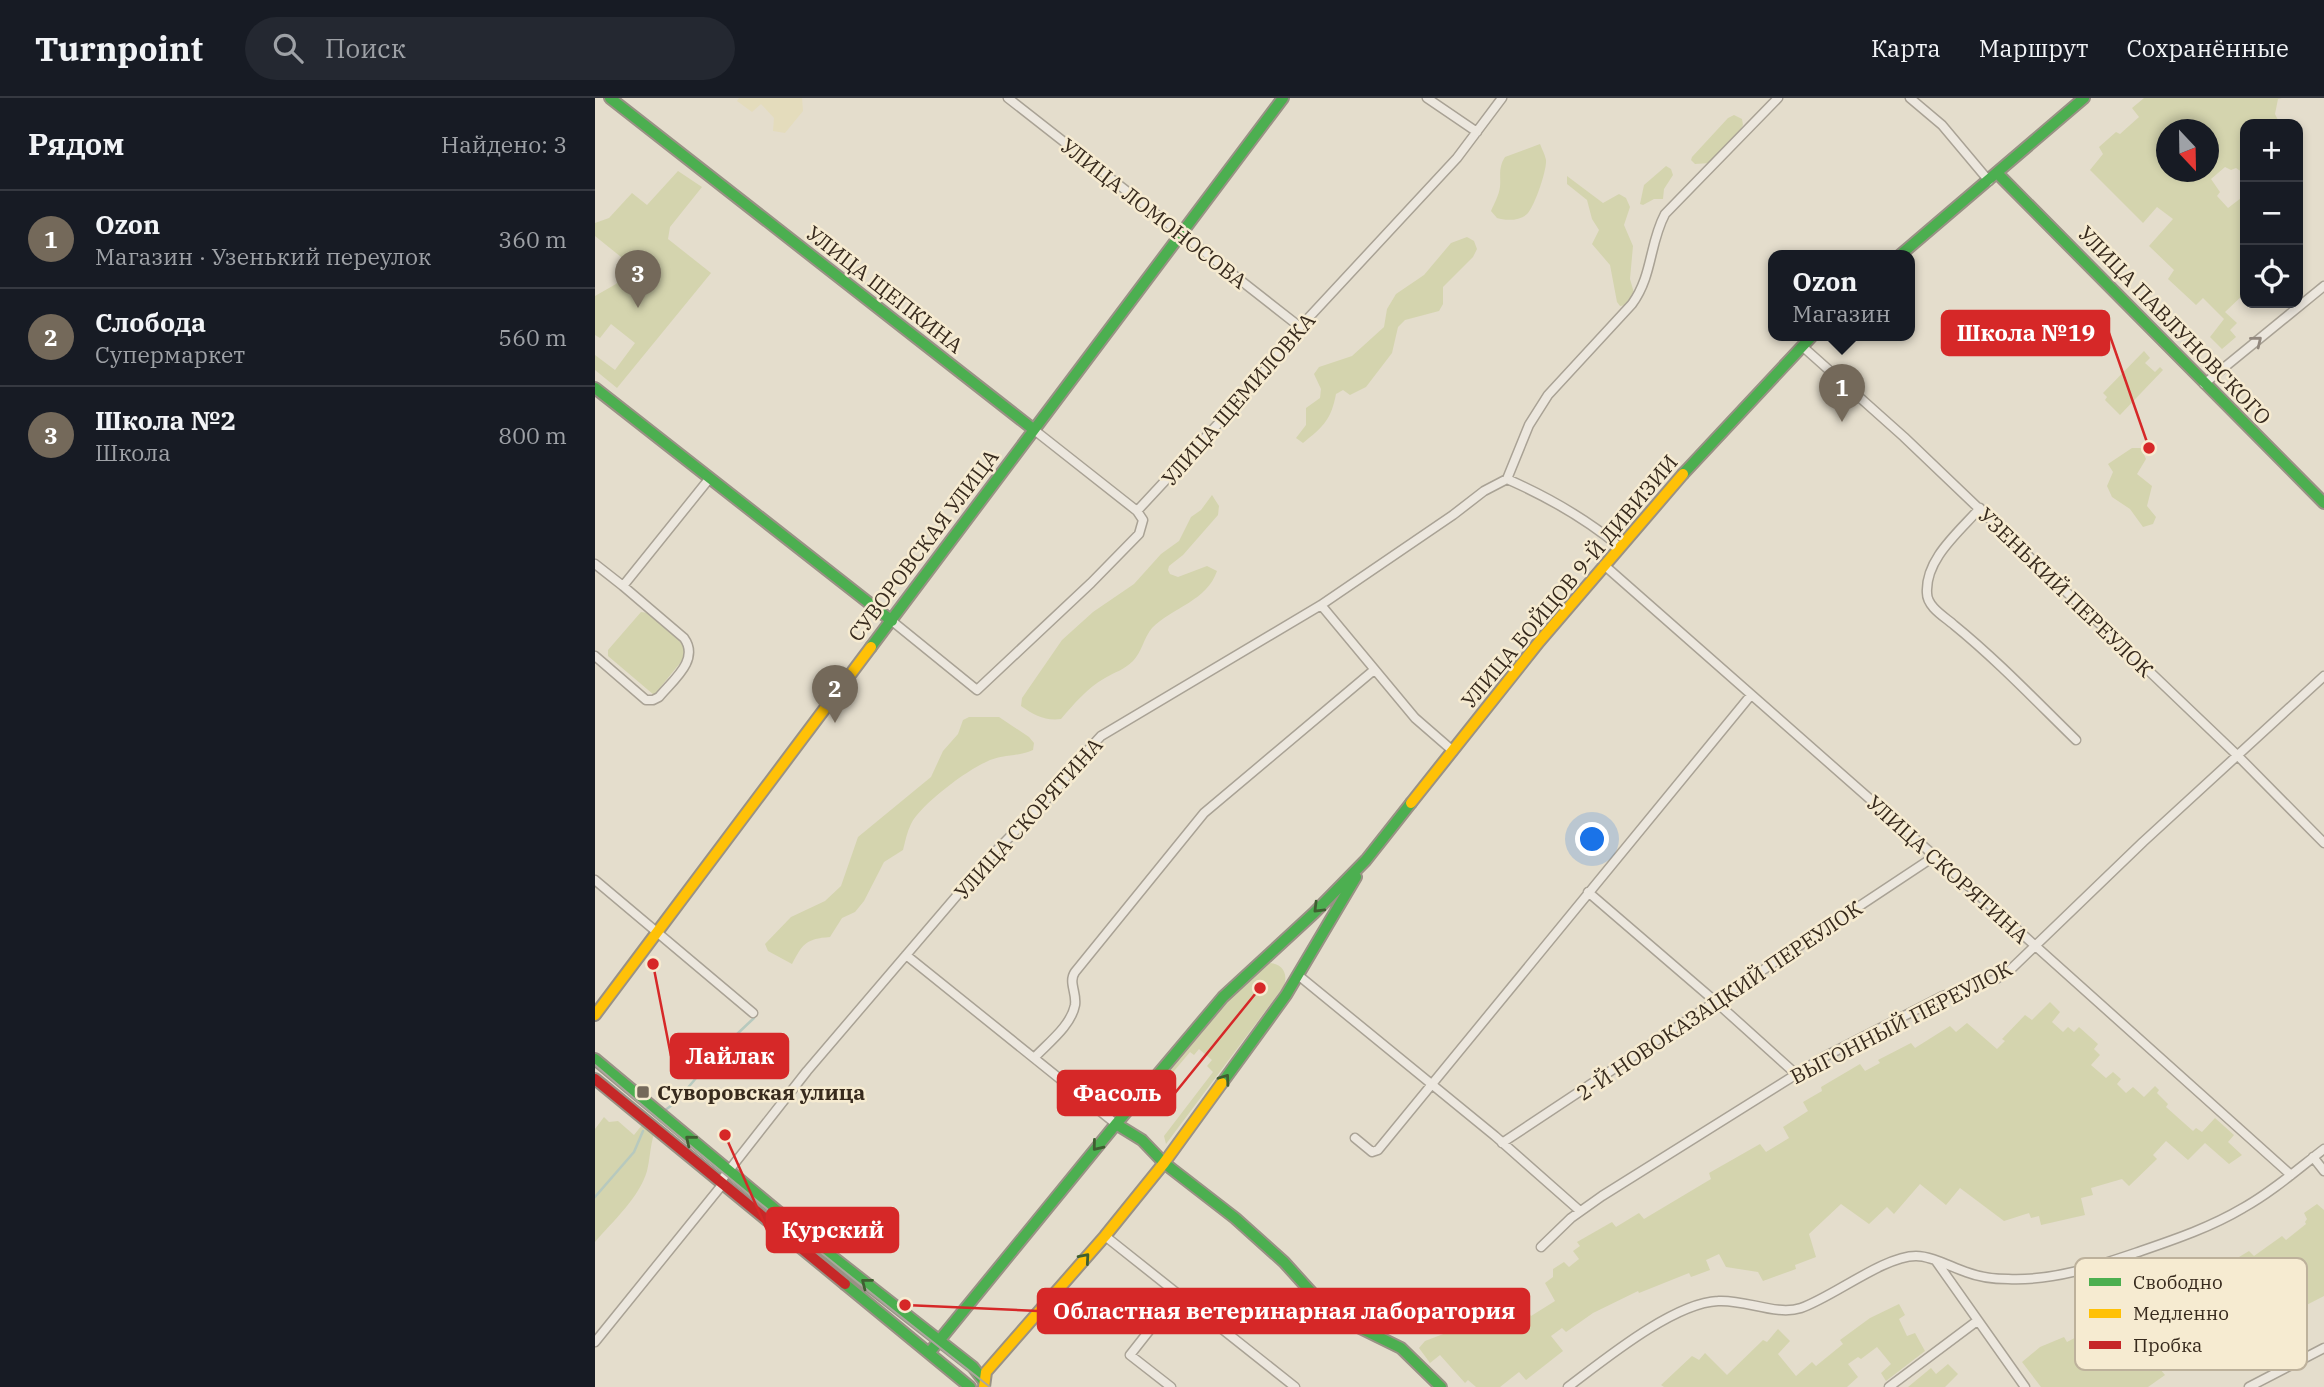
<!DOCTYPE html>
<html lang="ru">
<meta charset="utf-8">
<style>
:root{--surface:#171b24;--page:#242831;--text:#f1f3f6;--muted:#9ea1a6;--line:#363941;--accent:#74695a}
body{margin:0;font-family:"IBM Plex Serif",serif;background:var(--page);color:var(--text)}
.controls{position:absolute;right:21px;top:21px;display:grid;overflow:hidden;border-radius:14px;box-shadow:0 4px 10px #0003}
.controls button{width:63px;height:63px;display:grid;place-items:center;padding:0;border:0;border-bottom:2px solid var(--line);background:var(--surface);color:var(--text);font:35px sans-serif}
.compass{position:absolute;left:1561px;top:21px;width:63px;height:63px;border-radius:50%;background:var(--surface);box-shadow:0 4px 10px #0003;rotate:158deg}
.you{position:absolute;left:998px;top:742px;width:24px;height:24px;margin:-18px;border:5px solid #fff;border-radius:50%;background:#1a73e8;box-shadow:0 0 0 10px #1a73e833}
.badge{display:grid;place-items:center;width:46px;height:46px;border-radius:50%;background:var(--accent);color:#fff;font-size:23px;font-weight:700}
.pin{position:absolute;translate:-50% -58px;filter:drop-shadow(0 2px 4px #0008)}
.pin::after{content:'';position:absolute;top:37px;width:24px;height:21px;background:inherit;clip-path:polygon(0 0,100% 0,50% 100%)}
.popup{position:absolute;left:1173px;top:152px;width:147px;height:91px;box-sizing:border-box;display:grid;place-content:center;border-radius:14px;background:var(--surface);filter:drop-shadow(0 2px 5px #0005);font-size:23px;white-space:nowrap;color:var(--muted)}
.popup b{font-size:26px;color:var(--text)}
.popup::after{content:'';position:absolute;left:50%;top:100%;margin-left:-14px;border:14px solid transparent;border-top-color:var(--surface)}
.list{margin:0;padding:0;list-style:none}
h2{display:flex;justify-content:space-between;align-items:center;height:91px;margin:0;padding:0 28px;font-size:30px}
h2 small{font-size:23px;font-weight:400;color:var(--muted)}
.list li{display:grid;grid-template-columns:46px 1fr auto;gap:21px;align-items:center;box-sizing:border-box;height:98px;padding:0 28px;border-top:2px solid var(--line)}
.list b{display:block;font-size:26px;white-space:nowrap}
.list p{margin:0;font-size:23px;white-space:nowrap;color:var(--muted)}
.list em{font-size:23px;font-style:normal;color:var(--muted)}
.icon{flex:none;width:38px;height:38px;fill:none;stroke:currentColor;stroke-width:2;stroke-linecap:round;stroke-linejoin:round}
.map{position:relative;flex:none;width:1729px;height:1289px;overflow:hidden}
header{display:flex;align-items:center;gap:42px;box-sizing:border-box;height:98px;padding:0 35px;background:var(--surface);border-bottom:2px solid var(--line)}
header strong{font-size:33px}
nav{display:flex;gap:38px;margin-inline-start:auto;font-size:24px}
.search{width:490px;height:63px;background:var(--page);display:flex;align-items:center;gap:18px;box-sizing:border-box;padding:0 24px;border-radius:38px;color:var(--muted);font-size:26px}
main{display:flex}
aside{flex:1;background:var(--surface)}
.map>svg:first-child{display:block}
.farmland{fill:#e4dcbc}
.green{fill:#d4d4ae;fill-rule:evenodd}
.lines{fill:none;stroke-linecap:round;stroke-linejoin:round}
.stream{stroke:#b7c9be;stroke-width:2.5}
.street-casing{stroke:#a9a295;stroke-width:11}
.fast-casing{stroke:#999185;stroke-width:14}
.slow-casing{stroke:#999185;stroke-width:14}
.jam-casing{stroke:#999185;stroke-width:14}
.street{stroke:#ece7de;stroke-width:8}
.fast{stroke:#4caf50;stroke-width:10}
.slow{stroke:#ffc107;stroke-width:10}
.jam{stroke:#c62828;stroke-width:10}
.tram{stroke:#aba79d;stroke-width:2}
.oneway{stroke:#92887e}
.oneway2{stroke:#3f5f31}
.poi-dot{fill:#74695a;stroke:#f6ebd1;stroke-width:2.5}
.labels{text-anchor:middle;dominant-baseline:central;stroke-width:5;stroke-linejoin:round;paint-order:stroke}
.street-label{font-size:21px;fill:#372a1d;stroke:#f6ebd1}
.poi-label{font-size:21px;font-weight:bold;fill:#372a1d;stroke:#f6ebd1;text-anchor:start}
.key{fill:#f6ebd1;stroke:#bdb19b;stroke-width:2}
.key-label{font-size:19px;fill:#372a1d}
.leader{fill:none;stroke:#d62828;stroke-width:2.5}
.callout-dot{fill:#d62828;stroke:#f6ebd1;stroke-width:2.5}
.callout{fill:#d62828;stroke:#d62828;stroke-width:2.5}
.callout-label{font-size:23px;text-anchor:middle;font-weight:bold;fill:#fff}
</style>
<header>
<strong>Turnpoint</strong>
<div class="search"><svg class="icon" aria-label="search" viewBox="0 0 24 24"><circle cx="10" cy="10" r="6"/><path d="M15 15l6 6"/></svg>Поиск</div>
<nav><a>Карта</a><a>Маршрут</a><a>Сохранённые</a></nav>
</header>
<main>
<aside>
<h2>Рядом<small>Найдено: 3</small></h2>
<ul class="list">
<li><span class="badge">1</span><div><b>Ozon</b><p>Магазин · Узенький переулок</p></div><em>360 m</em></li>
<li><span class="badge">2</span><div><b>Слобода</b><p>Супермаркет</p></div><em>560 m</em></li>
<li><span class="badge">3</span><div><b>Школа №2</b><p>Школа</p></div><em>800 m</em></li>
</ul>
</aside>
<div class="map">
<svg width="1729" height="1289" viewBox="0 0 1729 1289">
<rect width="100%" height="100%" fill="#e4ddcc"/>
<path class="farmland" d="M 144,0 L 207,0 L 208,13 L 190,35 L 178,33 L 179,20 L 166,6 L 157,14 L 142,3 Z"/>
<path class="green" d="M 1549,0 L 1687,0 L 1683,1 L 1680,16 L 1685,26 L 1650,26 L 1650,76 L 1641,70 L 1636,72 L 1630,69 L 1616,81 L 1625,94 L 1622,98 L 1633,110 L 1650,97 L 1650,195 L 1630,214 L 1642,225 L 1635,232 L 1641,239 L 1627,251 L 1615,239 L 1629,221 L 1608,200 L 1601,207 L 1573,181 L 1579,172 L 1554,148 L 1578,121 L 1562,109 L 1548,125 L 1495,72 L 1508,56 L 1504,49 L 1521,34 L 1525,36 L 1544,19 L 1537,10 ZM 1572,32 L 1614,32 L 1614,74 L 1572,74 Z
M 1139,17 L 1147,21 L 1148,27 L 1145,32 L 1115,65 L 1100,66 L 1096,62 L 1097,59 L 1133,20 Z
M 945,46 C 947,51 950,57 951,62 C 952,72 940,107 933,115 C 926,123 911,123 902,120 L 896,113 C 899,106 904,97 905,89 C 906,78 903,70 910,59 Z
M 1071,68 L 1076,71 L 1078,77 L 1069,91 L 1068,101 L 1059,101 L 1048,107 L 1045,106 L 1049,87 Z
M 83,73 L 107,89 L 75,129 L 73,141 L 116,175 L 22,290 L 0,272 L 0,257 L 20,272 L 40,245 L 16,226 L 5,240 L 0,237 L 0,198 L 21,186 L 36,167 L 0,138 L 0,125 L 14,120 L 37,95 L 52,107 Z
M 972,78 L 1008,105 L 1024,96 L 1031,100 L 1035,109 L 1029,127 L 1038,148 L 1035,181 L 1039,195 L 1031,207 L 1025,208 L 1022,204 L 1015,167 L 997,146 L 1004,132 L 997,121 L 992,102 L 972,86 Z
M 872,139 L 879,143 L 882,151 L 878,159 L 848,189 L 848,206 L 844,213 L 810,222 L 803,229 L 797,255 L 771,289 L 755,297 L 748,292 L 741,296 C 736,322 728,329 708,345 L 701,340 L 711,327 L 711,310 L 725,300 L 726,291 L 719,276 L 724,269 L 757,258 L 789,229 L 792,211 L 801,196 L 829,177 L 856,145 Z
M 1549,253 L 1555,260 L 1550,265 L 1560,274 L 1565,269 L 1568,272 L 1525,317 L 1510,302 L 1512,299 L 1508,295 Z
M 1537,350 L 1546,350 L 1551,361 L 1542,376 L 1557,388 L 1552,408 L 1561,419 L 1558,426 L 1548,429 L 1535,411 L 1517,399 L 1512,388 L 1518,374 L 1513,366 Z
M 617,397 L 624,408 L 623,417 L 588,457 L 574,468 L 573,472 L 575,476 L 583,479 L 612,468 L 622,473 C 612,503 578,509 557,530 C 549,539 547,554 538,563 C 529,572 520,574 510,580 C 492,590 479,606 466,621 C 450,623 439,617 426,608 L 427,600 L 467,542 L 498,514 L 539,486 L 566,456 L 584,443 L 596,419 L 606,412 Z
M 46,514 L 53,515 L 89,547 L 90,559 L 59,597 L 13,558 L 13,552 Z
M 374,619 L 404,619 L 434,639 L 439,645 L 438,652 C 422,659 407,656 391,664 C 372,672 325,707 316,726 C 312,734 310,744 308,752 L 289,764 L 269,803 L 260,814 L 247,820 L 235,839 C 211,841 208,845 197,866 L 173,853 L 170,846 L 196,819 L 230,803 L 246,788 L 263,739 L 336,679 L 348,653 L 363,636 L 368,622 Z
M 670,865 C 685,864 694,873 689,888 L 571,1046 L 569,1038 L 618,974 L 612,968 L 617,962 L 604,951 L 599,957 L 595,954 L 569,985 L 568,984 L 564,988 L 562,986 L 537,1017 L 535,1015 L 632,902 Z
M 1455,904 L 1465,914 L 1457,924 L 1468,934 L 1473,929 L 1479,934 L 1484,929 L 1503,946 L 1499,951 L 1505,957 L 1496,967 L 1511,980 L 1518,974 L 1526,981 L 1522,986 L 1531,995 L 1538,989 L 1549,999 L 1560,988 L 1564,992 L 1562,995 L 1573,1006 L 1571,1009 L 1598,1033 L 1601,1030 L 1607,1034 L 1620,1020 L 1639,1037 L 1633,1044 L 1647,1057 L 1634,1066 L 1610,1045 L 1593,1062 L 1571,1043 L 1558,1057 L 1562,1061 L 1534,1088 L 1527,1081 L 1496,1090 L 1498,1097 L 1486,1100 L 1490,1117 L 1446,1127 L 1444,1118 L 1436,1120 L 1434,1115 L 1409,1123 L 1365,1090 L 1351,1107 L 1325,1086 L 1299,1116 L 1292,1109 L 1274,1126 L 1246,1106 L 1214,1136 L 1221,1159 L 1200,1167 L 1201,1171 L 1168,1183 L 1163,1174 L 1131,1169 L 1124,1156 L 1111,1162 L 1115,1172 L 1096,1179 L 1094,1175 L 1044,1195 L 1043,1193 L 998,1215 L 971,1234 L 967,1230 L 956,1238 L 968,1253 L 931,1282 L 924,1274 L 905,1289 L 881,1289 L 873,1282 L 870,1285 L 845,1257 L 835,1265 L 824,1250 L 830,1243 L 898,1217 L 921,1203 L 925,1210 L 929,1208 L 936,1218 L 960,1203 L 950,1185 L 958,1179 L 958,1171 L 969,1164 L 974,1169 L 984,1161 L 978,1153 L 985,1148 L 982,1144 L 1017,1124 L 1021,1129 L 1044,1115 L 1049,1121 L 1116,1081 L 1114,1075 L 1165,1046 L 1171,1054 L 1194,1040 L 1188,1029 L 1213,1013 L 1208,1004 L 1227,993 L 1226,989 L 1265,966 L 1270,973 L 1285,965 L 1283,962 L 1316,945 L 1320,950 L 1355,928 L 1361,934 L 1372,925 L 1402,951 L 1410,943 L 1407,941 L 1430,917 L 1437,922 Z
M 9,1019 L 14,1024 L 23,1023 L 39,1037 L 47,1027 L 59,1036 C 55,1049 55,1061 52,1073 C 44,1100 18,1123 0,1144 L 0,1031 Z
M 1722,1106 L 1729,1112 L 1729,1198 L 1692,1217 L 1681,1204 L 1664,1218 L 1669,1226 L 1598,1261 L 1576,1226 L 1593,1215 L 1583,1194 L 1624,1174 L 1635,1194 L 1651,1184 L 1639,1162 L 1654,1153 L 1659,1158 L 1687,1138 L 1691,1142 L 1711,1126 L 1710,1124 L 1712,1121 L 1709,1115 Z
M 1304,1206 L 1310,1217 L 1304,1221 L 1312,1238 L 1320,1235 L 1330,1253 L 1291,1283 L 1286,1275 L 1296,1266 L 1282,1249 L 1266,1261 L 1263,1259 L 1253,1266 L 1263,1279 L 1252,1289 L 1069,1289 L 1066,1287 L 1097,1258 L 1104,1262 L 1110,1255 L 1132,1277 L 1168,1242 L 1172,1244 L 1183,1231 L 1195,1243 L 1183,1256 L 1201,1278 L 1217,1264 L 1221,1268 L 1248,1246 L 1245,1242 L 1275,1220 Z
M 1515,1227 L 1531,1247 L 1540,1241 L 1570,1277 L 1553,1289 L 1446,1289 L 1427,1264 L 1445,1249 L 1469,1239 L 1472,1244 L 1491,1234 L 1498,1241 Z
M 1353,1266 L 1363,1276 L 1350,1289 L 1313,1289 L 1336,1270 L 1341,1276 Z"/>
<g class="lines">
<path class="stream" d="M 69,1013 L 81,1004 L 122,955 L 159,920
M 0,1099 L 39,1054 L 48,1033"/>
<g class="street-casing">
<path id="street" d="M 413,0 L 705,229
M 832,0 L 882,34
M 1315,0 L 1347,27 L 1394,83
M 1207,248 L 1309,339 L 1643,658 L 1729,745
M 1609,286 L 1729,188
M 912,381 L 934,327 L 953,297 L 1037,206 C 1058,177 1054,146 1070,116 L 1183,0
M 1385,410 C 1364,434 1330,461 1332,495 C 1332,509 1350,519 1359,527 C 1402,562 1441,603 1481,642
M 542,413 L 648,299 L 705,229 L 862,60 L 907,0
M 0,466 L 28,488 L 114,381
M 1009,467 L 1368,783 L 1696,1077
M 726,507 L 820,620 L 858,653
M 297,523 L 382,592 L 496,485 L 544,436 L 548,422 L 542,413 L 438,331
M 0,558 L 51,602 L 58,602 L 64,599 C 78,582 105,562 89,540 L 28,488
M 0,782 L 158,915
M 993,794 L 1121,904 L 1201,976
M 311,857 L 521,1026
M 703,877 L 900,1038 L 985,1113
M 439,960 C 453,945 476,928 480,907 C 482,895 473,884 480,874 L 609,715 L 779,572
M 760,1040 L 777,1054 L 783,1052 L 1156,597
M 907,1045 L 1340,758
M 1718,1059 L 1729,1073
M 510,1138 L 700,1289
M 946,1149 L 976,1120 L 1007,1098 L 1229,959 L 1348,898 L 1401,881 L 1415,872 L 1548,744 L 1729,578
M 1341,1163 L 1430,1289
M 0,1244 L 127,1087 L 128,1080 L 212,973 L 394,760 L 459,694 L 483,663 L 506,638 L 726,507 L 858,417 L 889,393 L 912,381 C 953,399 990,420 1025,449
M 576,1289 L 535,1257 L 583,1196
M 973,1289 C 1009,1262 1078,1205 1123,1203 C 1150,1201 1181,1218 1206,1210 C 1238,1199 1289,1158 1321,1158 C 1337,1158 1356,1169 1371,1174 C 1384,1179 1399,1181 1413,1181 C 1460,1183 1502,1168 1546,1153 C 1581,1141 1616,1129 1648,1110 C 1677,1094 1703,1071 1729,1051
M 1294,1289 L 1382,1223
M 1654,1289 L 1729,1250"/>
</g>
<g class="fast-casing">
<path id="fast" d="M 15,0 L 438,331
M 1403,76 L 1729,405
M 1304,158 L 1489,0
M 0,290 L 297,523
M 1088,376 L 1217,238
M 276,549 L 688,0
M 0,961 L 234,1156 L 378,1269 L 388,1282
M 627,985 L 691,897 L 761,779
M 521,1026 L 547,1042 L 569,1065 L 640,1120 L 689,1164 L 717,1195 L 753,1224 L 806,1250 L 846,1289
M 250,1186 L 375,1289
M 334,1255 L 521,1026 L 628,899 L 719,815 L 771,762 L 816,705"/>
</g>
<g class="slow-casing">
<path id="slow" d="M 816,705 L 944,544 L 1088,376
M 0,917 L 276,549
M 389,1289 L 391,1274 L 510,1138 L 569,1065 L 627,985"/>
</g>
<g class="jam-casing">
<path id="jam" d="M 0,981 L 250,1186"/>
</g>
<use href="#street" class="street"/>
<use href="#fast" class="fast"/>
<use href="#slow" class="slow"/>
<use href="#jam" class="jam"/>
<path class="tram" d="M 0,967 C 129,1078 261,1184 395,1289"/>
</g>
<defs><path id="oneway-chevron" d="M-2-3.5L2.5 0L-2 3.5" fill="none" stroke-width="1.6" stroke-linecap="round" stroke-linejoin="round" transform="scale(1.75)"/></defs>
<use class="oneway" href="#oneway-chevron" transform="translate(1662 243) rotate(-39)"/>
<g class="oneway2">
<use href="#oneway-chevron" transform="translate(723 810) rotate(135)"/>
<use href="#oneway-chevron" transform="translate(630 981) rotate(-54)"/>
<use href="#oneway-chevron" transform="translate(95 1042) rotate(-141)"/>
<use href="#oneway-chevron" transform="translate(502 1048) rotate(129)"/>
<use href="#oneway-chevron" transform="translate(490 1160) rotate(-49)"/>
<use href="#oneway-chevron" transform="translate(271 1185) rotate(-142)"/>
</g>
<rect class="poi-dot" x="41" y="987" width="14" height="14" rx="3.5"/>
<g class="labels">
<g class="street-label">
<text transform="translate(559 115) rotate(38)">УЛИЦА ЛОМОНОСОВА</text>
<text transform="translate(290 191) rotate(38)">УЛИЦА ЩЕПКИНА</text>
<text transform="translate(1580 227) rotate(46)">УЛИЦА ПАВЛУНОВСКОГО</text>
<text transform="translate(643 301) rotate(-49)">УЛИЦА ЩЕМИЛОВКА</text>
<text transform="translate(328 447) rotate(-53)">СУВОРОВСКАЯ УЛИЦА</text>
<text transform="translate(974 483) rotate(-50)">УЛИЦА БОЙЦОВ 9-Й ДИВИЗИИ</text>
<text transform="translate(1471 494) rotate(44)">УЗЕНЬКИЙ ПЕРЕУЛОК</text>
<text transform="translate(433 720) rotate(-48)">УЛИЦА СКОРЯТИНА</text>
<text transform="translate(1353 771) rotate(42)">УЛИЦА СКОРЯТИНА</text>
<text transform="translate(1124 902) rotate(-34)">2-Й НОВОКАЗАЦКИЙ ПЕРЕУЛОК</text>
<text transform="translate(1306 924) rotate(-27)">ВЫГОННЫЙ ПЕРЕУЛОК</text>
</g>
<g class="poi-label">
<text x="62" y="994">Суворовская улица</text>
</g>
</g>
<rect x="1480" y="1160" width="232" height="112" rx="10" class="key"/>
<rect x="1494" y="1180" width="32" height="8" fill="#4caf50"/>
<rect x="1494" y="1211" width="32" height="9" fill="#ffc107"/>
<rect x="1494" y="1243" width="32" height="8" fill="#c62828"/>
<g class="key-label">
<text x="1538" y="1191">Свободно</text>
<text x="1538" y="1222">Медленно</text>
<text x="1538" y="1254">Пробка</text>
</g>
<path class="leader" d="M1554 350L1514 235M58 866L76 958M665 890L580 995M130 1037L172 1132M310 1207L443 1213"/>
<g class="callout-dot">
<circle cx="1554" cy="350" r="7"/>
<circle cx="58" cy="866" r="7"/>
<circle cx="665" cy="890" r="7"/>
<circle cx="130" cy="1037" r="7"/>
<circle cx="310" cy="1207" r="7"/>
</g>
<g class="callout">
<rect x="1347" y="213" width="167" height="44" rx="7"/>
<rect x="76" y="936" width="117" height="44" rx="7"/>
<rect x="463" y="973" width="117" height="44" rx="7"/>
<rect x="172" y="1110" width="131" height="44" rx="7"/>
<rect x="443" y="1191" width="491" height="44" rx="7"/>
</g>
<g class="callout-label">
<text x="1431" y="243">Школа №19</text>
<text x="135" y="966">Лайлак</text>
<text x="522" y="1003">Фасоль</text>
<text x="238" y="1140">Курский</text>
<text x="689" y="1221">Областная ветеринарная лаборатория</text>
</g>
</svg>
<div class="controls">
<button>+</button>
<button>−</button>
<button><svg class="icon" aria-label="locate" viewBox="0 0 24 24"><circle cx="12" cy="12" r="6"/><path d="M12 2v4M12 18v4M2 12h4M18 12h4"/></svg></button>
</div>
<svg class="compass" viewBox="-18 -18 36 36"><path d="M0-13l5 13h-10z" fill="#e53935"/><path d="M0 13l5-13h-10z" fill="#9ea1a6"/></svg>
<div class="you"></div>
<div class="pin badge" style="left:1247px;top:324px">1</div>
<div class="popup"><b>Ozon</b>Магазин</div>
<div class="pin badge" style="left:240px;top:625px">2</div>
<div class="pin badge" style="left:43px;top:210px">3</div>
</div>
</main>
